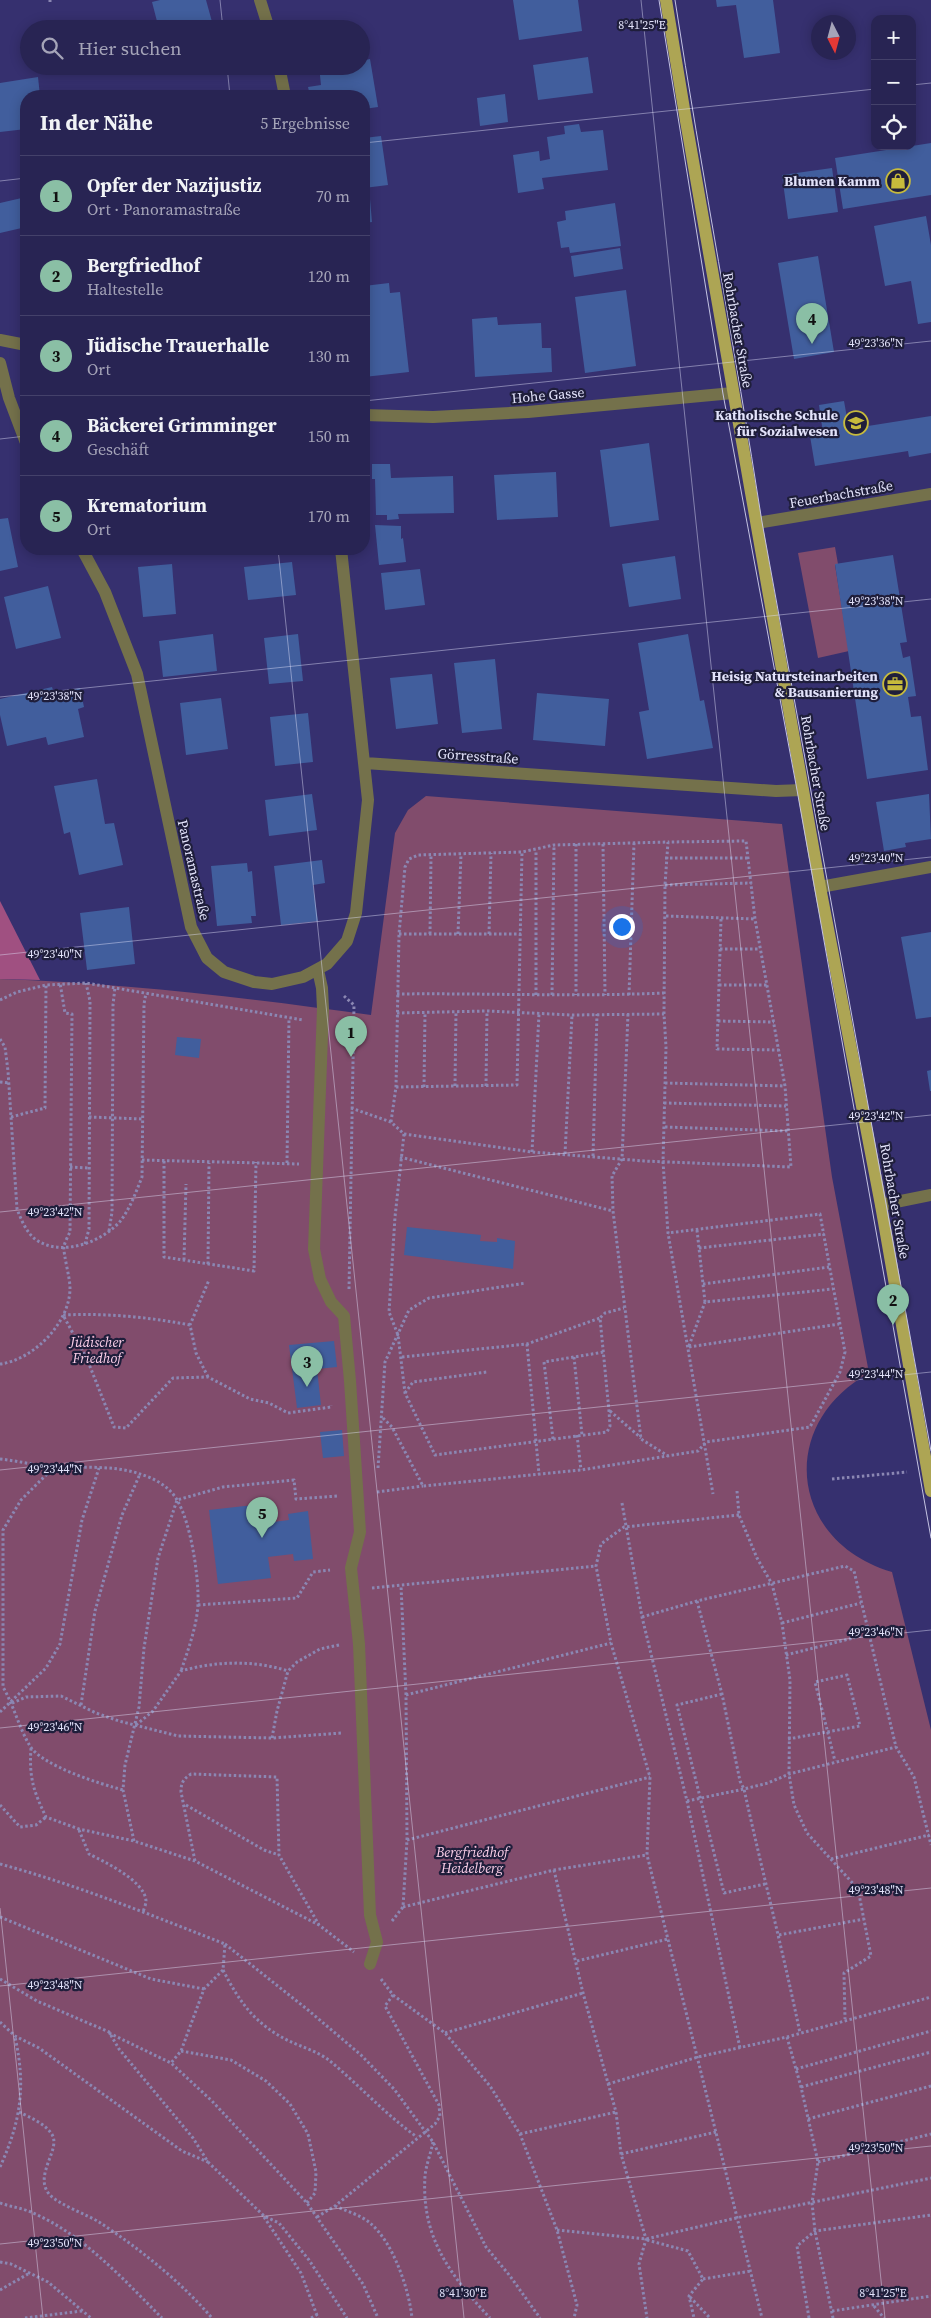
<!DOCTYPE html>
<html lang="de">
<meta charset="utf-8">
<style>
:root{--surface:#282453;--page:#302c5a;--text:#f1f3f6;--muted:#a5a4b8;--line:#44416a;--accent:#8abfa5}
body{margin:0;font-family:"Source Serif 4",serif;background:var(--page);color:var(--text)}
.controls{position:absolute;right:15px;top:15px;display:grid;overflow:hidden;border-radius:10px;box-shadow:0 2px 12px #0003}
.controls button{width:45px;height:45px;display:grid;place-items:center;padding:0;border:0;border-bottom:1px solid var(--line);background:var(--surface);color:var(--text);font:25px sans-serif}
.compass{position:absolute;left:811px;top:15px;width:45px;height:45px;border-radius:50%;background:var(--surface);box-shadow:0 2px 12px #0003;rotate:174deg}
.you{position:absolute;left:621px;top:926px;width:18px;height:18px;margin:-12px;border:4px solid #fff;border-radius:50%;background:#1a73e8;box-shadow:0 0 0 8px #1a73e833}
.badge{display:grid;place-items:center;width:32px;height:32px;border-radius:50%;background:var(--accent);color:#111;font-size:16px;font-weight:700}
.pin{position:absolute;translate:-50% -41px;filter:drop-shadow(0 1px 2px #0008)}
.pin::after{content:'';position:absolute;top:26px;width:18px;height:15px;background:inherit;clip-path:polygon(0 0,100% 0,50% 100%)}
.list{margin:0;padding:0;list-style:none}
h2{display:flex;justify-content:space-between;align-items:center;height:65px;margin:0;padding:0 20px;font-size:21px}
h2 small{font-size:16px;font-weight:400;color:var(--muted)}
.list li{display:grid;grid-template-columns:32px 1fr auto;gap:15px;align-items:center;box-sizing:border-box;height:80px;padding:0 20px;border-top:1px solid var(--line)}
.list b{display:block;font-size:19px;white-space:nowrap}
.list p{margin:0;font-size:16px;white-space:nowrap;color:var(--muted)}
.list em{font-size:16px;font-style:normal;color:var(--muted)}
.icon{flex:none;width:28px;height:28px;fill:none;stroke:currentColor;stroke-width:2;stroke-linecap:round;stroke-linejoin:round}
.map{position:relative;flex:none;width:931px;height:2318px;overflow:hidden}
.search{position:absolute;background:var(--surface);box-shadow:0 2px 12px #0003;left:20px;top:20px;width:350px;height:55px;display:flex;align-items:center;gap:12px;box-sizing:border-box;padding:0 18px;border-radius:28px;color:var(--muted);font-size:19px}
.panel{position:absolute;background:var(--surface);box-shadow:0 2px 12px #0003;left:20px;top:90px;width:350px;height:465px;border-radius:20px}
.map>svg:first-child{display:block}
.green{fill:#814c6c}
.forest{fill:#a05081}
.building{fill:#415e9d}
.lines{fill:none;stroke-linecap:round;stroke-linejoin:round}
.path{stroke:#8b87b3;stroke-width:3;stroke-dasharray:2.5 2.5;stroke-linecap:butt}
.minor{stroke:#74714b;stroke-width:12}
.major{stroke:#ada554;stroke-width:12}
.tram{stroke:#c4c3e2;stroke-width:1}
.ticks{fill:none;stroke:#e3e3fb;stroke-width:1;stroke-opacity:0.45}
.labels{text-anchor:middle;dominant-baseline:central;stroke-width:4.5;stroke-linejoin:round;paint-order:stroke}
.poi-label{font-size:14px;font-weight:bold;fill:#e3e3fb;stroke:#1f1e3b;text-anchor:end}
.street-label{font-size:14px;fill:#e3e3fb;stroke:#1f1e3b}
.park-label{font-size:14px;font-style:italic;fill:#fdcfe9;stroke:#1f1e3b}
.ticks-label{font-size:12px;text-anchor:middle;fill:#e3e3fb;stroke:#1f1e3b;stroke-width:4.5;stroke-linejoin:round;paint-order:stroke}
</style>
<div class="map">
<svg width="931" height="2318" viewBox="0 0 931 2318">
<rect width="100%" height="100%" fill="#36306f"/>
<path class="green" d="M 835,547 L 838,564 L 835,565 L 849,651 L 818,658 L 798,553 Z
M 426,796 L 782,824 L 832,1177 L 869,1373 C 776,1425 790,1542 892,1572 L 931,1730 L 931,2318 L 0,2318 L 0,979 C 124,983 249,998 371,1015 L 395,833 L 408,810 Z"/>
<path class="forest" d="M 0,901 L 40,980 L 0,979 Z"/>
<path class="building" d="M 160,0 L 206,0 L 214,29 L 159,29 L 152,2 Z
M 513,0 L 578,0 L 582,31 L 519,40 Z
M 716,0 L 773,0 L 780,53 L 744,58 L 736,5 L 717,7 Z
M 588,57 L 593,93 L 538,100 L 533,65 Z
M 370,59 L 378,107 L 364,109 L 364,96 L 310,96 L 308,87 L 321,85 L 319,66 L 361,66 L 361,61 Z
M 170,66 L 201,66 L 201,67 L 172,75 Z
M 38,77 L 40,96 L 26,96 L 26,129 L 0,132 L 0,83 Z
M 505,94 L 508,122 L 480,126 L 477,98 Z
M 579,124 L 581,132 L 603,130 L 608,170 L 542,178 L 544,189 L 518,193 L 513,155 L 539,151 L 540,161 L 550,159 L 547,137 L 565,134 L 564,126 Z
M 381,136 L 388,185 L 364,188 L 364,138 Z
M 931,143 L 931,195 L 843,209 L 835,158 Z
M 26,160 L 26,182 L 21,161 Z
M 832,168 L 838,212 L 788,219 L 782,175 Z
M 26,197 L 26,227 L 0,233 L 0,203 Z
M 364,199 L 370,199 L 372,222 L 364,223 Z
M 615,203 L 621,246 L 570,253 L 569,247 L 561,248 L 557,222 L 566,220 L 565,211 Z
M 926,216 L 931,245 L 931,322 L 918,324 L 911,281 L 885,286 L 874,226 Z
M 620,248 L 623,269 L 574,277 L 571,256 Z
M 818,256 L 834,352 L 794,359 L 778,263 Z
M 389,283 L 390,293 L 400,292 L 409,372 L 364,377 L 364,286 Z
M 626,290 L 636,366 L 585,373 L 575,297 Z
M 497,317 L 498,325 L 541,323 L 542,348 L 551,348 L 552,372 L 475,377 L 472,319 Z
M 844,401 L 849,429 L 931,416 L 931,453 L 909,457 L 908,451 L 815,466 L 810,436 L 823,433 L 819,405 Z
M 649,443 L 659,520 L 610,527 L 600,450 Z
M 372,464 L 390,464 L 391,478 L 453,476 L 454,513 L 398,514 L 399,519 L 387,520 L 387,515 L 376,515 L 375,479 L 372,479 Z
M 556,472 L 558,517 L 497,520 L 494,475 Z
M 8,518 L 18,567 L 0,571 L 0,519 Z
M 375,525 L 401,526 L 401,539 L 403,538 L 406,562 L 379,565 Z
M 893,555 L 907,642 L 900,643 L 903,658 L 910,656 L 916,696 L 908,697 L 911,717 L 921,716 L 928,770 L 867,779 L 835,564 Z
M 675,556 L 681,599 L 629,607 L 622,564 Z
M 292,562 L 296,595 L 248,600 L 244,567 Z
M 172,564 L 176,614 L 143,617 L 138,567 Z
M 420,569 L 425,605 L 385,610 L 381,573 Z
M 48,586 L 61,638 L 16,649 L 4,597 Z
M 213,634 L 217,671 L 163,677 L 159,641 Z
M 298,634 L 303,681 L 269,684 L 264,638 Z
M 688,634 L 700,701 L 704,700 L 713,748 L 647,759 L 639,712 L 649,710 L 638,643 Z
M 495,659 L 502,729 L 462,733 L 454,663 Z
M 432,674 L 438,724 L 396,729 L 390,678 Z
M 52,687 L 54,693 L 80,688 L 84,707 L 78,709 L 84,737 L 48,745 L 46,737 L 7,746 L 0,715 L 0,699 Z
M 537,693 L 609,699 L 605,746 L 533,740 Z
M 221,698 L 228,749 L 186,755 L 180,703 Z
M 308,713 L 313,762 L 275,766 L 270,717 Z
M 97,779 L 105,824 L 114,823 L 123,865 L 79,875 L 70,832 L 64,834 L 54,786 Z
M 312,794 L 317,830 L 269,836 L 265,800 Z
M 929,794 L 931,839 L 905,843 L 906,847 L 884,851 L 876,802 Z
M 322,860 L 325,883 L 313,885 L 318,921 L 281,925 L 274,866 Z
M 247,863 L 248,872 L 252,871 L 256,916 L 251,916 L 252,923 L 217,926 L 211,866 Z
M 129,907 L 135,964 L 87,970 L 80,913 Z
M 931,932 L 931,1017 L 916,1019 L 901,937 Z
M 177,1037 L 201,1039 L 199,1058 L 175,1055 Z
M 931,1070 L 931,1091 L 930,1091 L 927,1071 Z
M 407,1227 L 481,1235 L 480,1241 L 497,1242 L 497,1238 L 515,1241 L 513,1269 L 404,1255 Z
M 334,1341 L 337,1367 L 317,1369 L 321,1405 L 297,1408 L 289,1345 Z
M 342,1430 L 344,1456 L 323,1458 L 320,1432 Z
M 262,1504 L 265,1523 L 289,1520 L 288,1514 L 308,1511 L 313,1559 L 294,1561 L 293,1554 L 268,1557 L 271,1578 L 218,1584 L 209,1510 Z"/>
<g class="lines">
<path class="path" d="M 50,0 L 50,2
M 576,844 L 576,995
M 603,844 L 605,995
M 665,858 L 748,858
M 665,885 L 752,883
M 666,916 L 755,919
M 721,919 L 717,1049 L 779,1050
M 399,934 L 521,934
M 430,934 L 431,855
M 458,934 L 461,854
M 489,934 L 491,853
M 720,949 L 760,949
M 719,985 L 767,985
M 397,994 C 486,993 575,997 664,993
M 536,995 L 536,850
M 552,995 L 554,845
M 629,995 L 634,843
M 344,996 L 354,1005 L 349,1290
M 0,1000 L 17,992 L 46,985 L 86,983 L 303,1020
M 397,1013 L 487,1011 L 572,1015 L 664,1014
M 628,1014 L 622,1159 L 612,1176 L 613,1211 L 641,1439 L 668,1456
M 718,1021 L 774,1022
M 0,1039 L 5,1047 L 8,1071 L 17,1209 C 21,1219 26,1232 35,1239 C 61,1258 104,1242 122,1219 C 131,1206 136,1192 142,1177 L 144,1004 L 146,993
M 0,1082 L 9,1083
M 665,1083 L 785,1086
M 455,1086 L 456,1012
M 486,1086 L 487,1011
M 396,1087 L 517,1085 L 522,852
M 424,1087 L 425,1013
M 664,1103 L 786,1106
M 351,1108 L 391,1122 L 404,1134 L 532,1152 L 644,1161 L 791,1167 L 785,1086 L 755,919 L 746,841 L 668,842
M 11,1117 L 45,1108 L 46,985
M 89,1117 L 143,1119
M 391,1122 L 396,1087 L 399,934 L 405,867 L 409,859 L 418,855 L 522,852 L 554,845 L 668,842 L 665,885 L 664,1014 L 666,1047 L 663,1162 L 668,1233 L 713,1494
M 665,1127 L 789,1131
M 404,1134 L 395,1217 L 389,1312 L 398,1335 L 405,1393 L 435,1455 L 607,1432 L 610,1426 L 609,1411 L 600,1318 L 605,1313 L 624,1308
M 532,1152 L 539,1014
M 565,1154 L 572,1015
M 593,1156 L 597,1014
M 400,1157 L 613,1211
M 142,1160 L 299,1164
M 164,1161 L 164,1257 L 254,1271 L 256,1162
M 287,1163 L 289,1018
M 70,1167 L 88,1168
M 697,1230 L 705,1302 L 833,1289
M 109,1231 L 112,1212 L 113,1005 L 115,987
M 85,1244 L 89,1229 L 90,1001 L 86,983
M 699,1248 L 824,1234
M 184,1260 L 186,1184
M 208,1264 L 209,1163
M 703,1284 L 829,1267
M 190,1325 C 148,1317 106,1313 63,1315 L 87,1359 L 114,1427 L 126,1428 L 173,1378 L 208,1377 L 250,1399 L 269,1403 L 288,1413 L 331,1407 L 331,1405
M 527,1344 L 539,1474
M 689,1346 L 705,1302
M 689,1347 L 839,1324
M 402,1357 L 527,1344 L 600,1318
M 574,1357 L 582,1435
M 0,1364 C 33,1360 70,1323 70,1288 C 70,1277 63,1254 64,1246 C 65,1242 68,1236 70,1232 L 72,1014 L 65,1013 L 60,983
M 208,1377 L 196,1353 L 190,1325 L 209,1280
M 405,1393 L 413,1382 L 487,1372
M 610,1411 L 641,1438
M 383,1418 L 392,1427 L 423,1486 L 581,1470 L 698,1451 L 706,1442 L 810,1427 L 840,1372 L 845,1352 L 820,1214 L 668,1233
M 577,1435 L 581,1470
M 553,1439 L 544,1362 L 604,1352
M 0,1459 C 19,1461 38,1466 57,1467 C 84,1468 114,1465 140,1474 C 154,1478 170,1487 177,1500 C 191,1523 199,1577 198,1604 C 197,1626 188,1650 181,1671
M 54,1467 L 21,1500 L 3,1530 L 3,1687 C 14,1706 19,1728 30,1746 C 42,1766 101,1784 123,1790
M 378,1468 L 385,1362 L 409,1310 L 429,1298 L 526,1283
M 832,1479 L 907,1472
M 737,1491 L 739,1515 L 757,1558 L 772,1584 L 782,1623 L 790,1680 L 789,1774 L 794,1805 L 807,1833 L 858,1889 L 871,1956 L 844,1973 L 845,2019
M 377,1492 L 423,1486
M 622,1503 L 642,1617 L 687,1801 L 740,2048
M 739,1515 L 624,1527 L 601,1544 L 596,1566 L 611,1643 L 650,1777 L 647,1855 L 762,2318
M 372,1588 L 596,1566
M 697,1601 L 722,1694 L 740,1781 L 744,1789 C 762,1871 783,1951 800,2033
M 198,1605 L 297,1598 L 313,1572 L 330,1570
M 642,1617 L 697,1601 L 845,1566 L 854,1571 L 896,1747 L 914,1777 L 931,1845
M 782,1623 L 861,1603
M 786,1655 L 869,1634
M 722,1694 L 677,1705 L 724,1893 L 765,1884
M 406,1695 L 611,1643
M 12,1703 L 26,1697 L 61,1696 L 96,1713 L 119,1721 L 178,1736 L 272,1738 L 342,1733
M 81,1705 L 95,1611 L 122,1515 L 140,1474
M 0,1712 L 46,1668 L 60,1644 L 82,1520 L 99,1468
M 136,1725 L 153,1711 L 181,1671 C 216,1661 254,1660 288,1671
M 272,1738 L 277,1711 L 288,1671 L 297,1662 L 320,1649 L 339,1645
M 788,1739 L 860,1726 L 847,1675 L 815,1682 L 835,1761
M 31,1748 C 29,1777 33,1790 46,1817 L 79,1829 L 134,1841 L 195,1861 L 319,1925 L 354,1952
M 687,1801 L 744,1789 L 768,1783 L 789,1774 L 896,1747
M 0,1805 L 20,1827 L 36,1825 L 46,1817
M 186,1805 L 264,1850 L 279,1855
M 79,1830 L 89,1854 C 105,1862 145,1881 146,1901 C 146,1904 144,1909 143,1912
M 407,1840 L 650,1777
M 134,1841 L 123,1790 L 125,1765 L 139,1707 L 144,1648 L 158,1558 L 177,1500 L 223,1487 L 294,1480 L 296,1499 L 338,1496
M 831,1859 L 929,1835
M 195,1861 L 181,1792 C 181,1783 183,1779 191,1774 L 277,1777 L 279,1855 L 319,1925
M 0,1864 C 77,1885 151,1915 225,1944 L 223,1970 L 204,1989 L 181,2051 L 171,2063
M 554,1870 L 583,1993 L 616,2112 L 621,2154 L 646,2239 L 639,2264 L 647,2318
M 403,1907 L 554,1870 L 647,1855
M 0,1917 L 151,1979 L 204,1989
M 392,1921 L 403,1907 L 407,1840 L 406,1695 L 401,1586
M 779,1935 L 864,1919
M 225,1944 L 308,2010 L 361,2055 L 394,2089 L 433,2142 L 486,2247 L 510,2276 L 540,2318
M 577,1961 L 668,1939
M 223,1970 C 240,2003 255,2024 289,2041 C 302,2047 319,2052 330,2061 C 360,2086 385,2114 417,2137
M 0,1979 L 37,2001 L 109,2032 L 119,2049 L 193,2138 L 208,2162 L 264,2216 L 279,2223 L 309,2260 L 347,2318
M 381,1979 L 393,1995 L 445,2033 L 490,2086 L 520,2134 L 557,2230 L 577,2305 L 574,2318
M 0,2022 L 15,2036 L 39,2048 L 182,2151 L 208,2162
M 109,2033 L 171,2063 L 212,2101 L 307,2203 L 363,2284 L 378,2318
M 445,2033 L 583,1993
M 787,2037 L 801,2087 L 818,2162 L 812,2203 L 815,2231 L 833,2318
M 181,2051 L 231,2060 L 266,2081 L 290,2104 L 308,2134 L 316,2172 L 315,2193 L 307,2203
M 796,2069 L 931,2031
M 608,2084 L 698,2057 L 787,2037 L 931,1997
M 801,2087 L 931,2052
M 19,2112 C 29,2117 44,2123 51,2133 C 63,2148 33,2174 49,2194 C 59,2205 86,2214 99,2222 C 140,2249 180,2281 212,2318
M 808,2119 L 931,2086
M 520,2134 L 616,2112
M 433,2142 C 431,2153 426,2165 425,2176 C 421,2237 450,2275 490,2318
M 621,2154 L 716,2132
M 818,2162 L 931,2134
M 0,2167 C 21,2121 26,2086 15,2037
M 0,2203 C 11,2207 23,2208 33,2213 C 84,2235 124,2280 162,2318
M 335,2206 C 346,2211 361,2215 370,2223 C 393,2242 409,2289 412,2318
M 264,2217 L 301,2273 L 318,2318
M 317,2217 L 335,2206 L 435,2124 L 440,2116 L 439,2105 L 385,2006 L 393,1995
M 557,2230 L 646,2239 L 736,2218 L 931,2178
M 647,2240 L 688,2251 L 703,2279 L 689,2296 L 694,2318
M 0,2262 L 11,2264 L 48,2282 L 91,2318
M 703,2279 L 751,2271
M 0,2290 L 28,2274
M 690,2297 L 710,2318
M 874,2306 L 884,2318
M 832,2311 L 931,2296
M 25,2318 L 82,2311
M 311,2318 L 318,2314
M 809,2318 L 797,2246 L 815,2231 L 931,2215"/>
<path class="minor" d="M 260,0 L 269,29
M 279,66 L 285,96
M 0,340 L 26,345
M 0,363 L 9,398 L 26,443
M 364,415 L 433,417 L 528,412 L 733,393
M 757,523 L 931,494
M 82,549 L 105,592 L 137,674 L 191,927 L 207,958 L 224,972 L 254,982 L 272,984 L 303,977 L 327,964 L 347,941 L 356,913 L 368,800 L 341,549
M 365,763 L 776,791 L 803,790
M 820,887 L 931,867
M 318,970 L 322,988 L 323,1009 L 314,1249 L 320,1279 L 331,1302 L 344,1316 L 350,1381 L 360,1532 L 351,1568 L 359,1644 L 370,1915 L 377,1942 L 370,1964
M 881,1205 L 931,1195"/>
<path class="major" d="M 666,0 L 686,121 L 820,887 L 881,1205 L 931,1491"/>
<path class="tram" d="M 659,0 L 723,394 L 797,790 L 931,1538
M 675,0 C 702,175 735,348 762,522 L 931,1451"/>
</g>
<path class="ticks" d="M 220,0 L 223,29M 641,0 L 885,2318M 227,66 L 230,96M 912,85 L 931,83M 364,143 L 875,89M 0,181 L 26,178M 364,401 L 931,341M 0,439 L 26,436M 278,549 L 464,2318M 0,697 L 931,599M 0,955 L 931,857M 0,1212 L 931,1115M 0,1470 L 931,1372M 0,1728 L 931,1630M 0,1908 L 43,2318M 0,1986 L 931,1888M 0,2244 L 931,2146"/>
<defs>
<g id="shop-ring" transform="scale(1.25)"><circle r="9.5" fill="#1f1e3b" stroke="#c7bb3c" stroke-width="1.5"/><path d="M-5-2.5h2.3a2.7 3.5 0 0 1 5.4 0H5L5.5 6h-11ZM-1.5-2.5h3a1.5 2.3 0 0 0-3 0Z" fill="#c7bb3c"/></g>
<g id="school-ring" transform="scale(1.25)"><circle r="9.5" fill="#1f1e3b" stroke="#c7bb3c" stroke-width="1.5"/><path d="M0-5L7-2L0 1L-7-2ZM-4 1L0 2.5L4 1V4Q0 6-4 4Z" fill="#c7bb3c"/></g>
<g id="office-ring" transform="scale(1.25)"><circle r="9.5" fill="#1f1e3b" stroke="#c7bb3c" stroke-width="1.5"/><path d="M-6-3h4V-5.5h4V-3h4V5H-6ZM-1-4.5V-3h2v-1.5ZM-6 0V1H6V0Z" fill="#c7bb3c"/></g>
</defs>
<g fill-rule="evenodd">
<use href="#shop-ring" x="898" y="181"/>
<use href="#school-ring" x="856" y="423"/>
<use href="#office-ring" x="895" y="684"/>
</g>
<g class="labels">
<g class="poi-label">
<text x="880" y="181">Blumen Kamm</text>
<text x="838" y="415">Katholische Schule<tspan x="838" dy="16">für Sozialwesen</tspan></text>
<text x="878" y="676">Heisig Natursteinarbeiten<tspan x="878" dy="16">&amp; Bausanierung</tspan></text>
</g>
<g class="street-label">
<text transform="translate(738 330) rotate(80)">Rohrbacher Straße</text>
<text transform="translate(548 395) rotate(-5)">Hohe Gasse</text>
<text transform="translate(841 494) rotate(-10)">Feuerbachstraße</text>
<text transform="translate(478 756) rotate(4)">Görresstraße</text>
<text transform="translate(816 773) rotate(80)">Rohrbacher Straße</text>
<text transform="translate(194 870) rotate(77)">Panoramastraße</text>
<text transform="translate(895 1201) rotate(80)">Rohrbacher Straße</text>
</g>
<g class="park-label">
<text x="97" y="1342">Jüdischer<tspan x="97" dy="16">Friedhof</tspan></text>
<text x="472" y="1852">Bergfriedhof<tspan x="472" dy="16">Heidelberg</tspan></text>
</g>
</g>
<g class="ticks-label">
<text x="642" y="29">8°41'25"E</text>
<text x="876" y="347">49°23'36"N</text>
<text x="876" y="605">49°23'38"N</text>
<text x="55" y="700">49°23'38"N</text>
<text x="876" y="862">49°23'40"N</text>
<text x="55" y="958">49°23'40"N</text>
<text x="876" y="1120">49°23'42"N</text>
<text x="55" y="1216">49°23'42"N</text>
<text x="876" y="1378">49°23'44"N</text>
<text x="55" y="1473">49°23'44"N</text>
<text x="876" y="1636">49°23'46"N</text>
<text x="55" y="1731">49°23'46"N</text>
<text x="876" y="1894">49°23'48"N</text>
<text x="55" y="1989">49°23'48"N</text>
<text x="876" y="2152">49°23'50"N</text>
<text x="55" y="2247">49°23'50"N</text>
<text x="463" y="2297">8°41'30"E</text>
<text x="883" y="2297">8°41'25"E</text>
</g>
</svg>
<div class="controls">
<button>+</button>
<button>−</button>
<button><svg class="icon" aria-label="locate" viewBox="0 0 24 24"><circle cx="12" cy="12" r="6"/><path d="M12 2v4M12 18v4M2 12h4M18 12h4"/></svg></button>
</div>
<svg class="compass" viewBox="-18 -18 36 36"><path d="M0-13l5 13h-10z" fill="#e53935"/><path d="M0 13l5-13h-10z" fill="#a5a4b8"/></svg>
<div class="you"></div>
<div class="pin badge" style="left:351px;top:1057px">1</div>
<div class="pin badge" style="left:893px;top:1325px">2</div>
<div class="pin badge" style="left:307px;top:1387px">3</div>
<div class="pin badge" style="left:812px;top:344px">4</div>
<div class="pin badge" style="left:262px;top:1538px">5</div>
<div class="search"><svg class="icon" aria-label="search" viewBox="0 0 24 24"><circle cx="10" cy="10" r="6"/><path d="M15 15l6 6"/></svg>Hier suchen</div>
<section class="panel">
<h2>In der Nähe<small>5 Ergebnisse</small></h2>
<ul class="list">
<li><span class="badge">1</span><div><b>Opfer der Nazijustiz</b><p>Ort · Panoramastraße</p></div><em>70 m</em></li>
<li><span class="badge">2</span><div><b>Bergfriedhof</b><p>Haltestelle</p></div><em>120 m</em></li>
<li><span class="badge">3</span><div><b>Jüdische Trauerhalle</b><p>Ort</p></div><em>130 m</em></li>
<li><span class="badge">4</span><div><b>Bäckerei Grimminger</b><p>Geschäft</p></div><em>150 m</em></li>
<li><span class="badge">5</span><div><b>Krematorium</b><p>Ort</p></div><em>170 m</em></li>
</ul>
</section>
</div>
